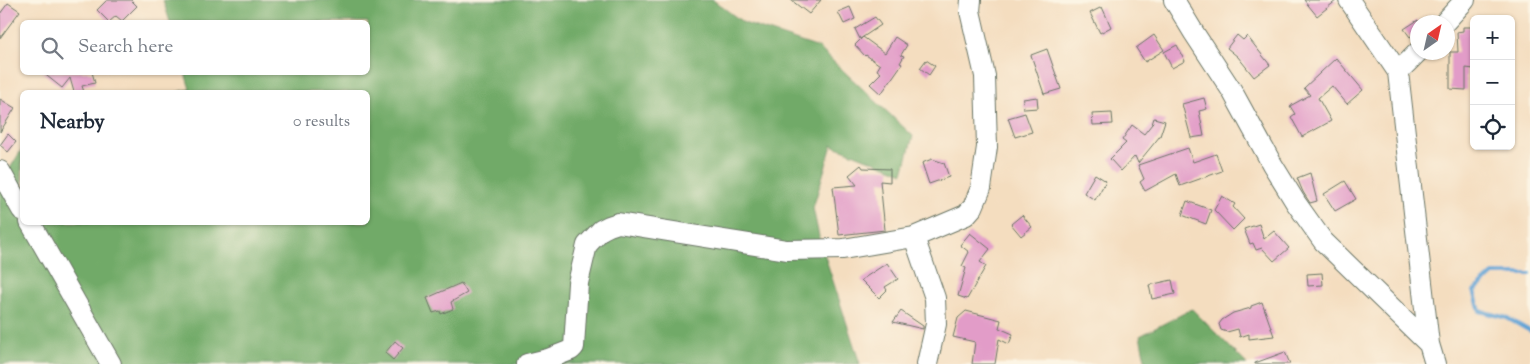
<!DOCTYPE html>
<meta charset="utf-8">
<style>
:root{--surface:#fff;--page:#f2f2f3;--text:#1f2937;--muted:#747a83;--line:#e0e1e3}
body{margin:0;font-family:"Sorts Mill Goudy",serif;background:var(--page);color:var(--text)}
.controls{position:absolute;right:15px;top:15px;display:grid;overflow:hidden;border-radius:8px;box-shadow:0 1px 4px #0004}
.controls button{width:45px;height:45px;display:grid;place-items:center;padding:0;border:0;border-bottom:1px solid var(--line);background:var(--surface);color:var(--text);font:25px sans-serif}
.compass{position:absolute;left:1410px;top:15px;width:45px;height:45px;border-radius:50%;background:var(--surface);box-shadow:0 1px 4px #0004;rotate:34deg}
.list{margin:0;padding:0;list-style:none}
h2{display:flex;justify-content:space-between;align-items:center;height:65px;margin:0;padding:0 20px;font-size:21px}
h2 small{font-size:16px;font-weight:400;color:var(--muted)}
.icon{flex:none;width:28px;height:28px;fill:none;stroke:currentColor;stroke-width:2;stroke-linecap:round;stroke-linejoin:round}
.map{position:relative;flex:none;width:1530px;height:364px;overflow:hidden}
.search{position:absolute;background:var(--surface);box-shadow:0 1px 4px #0004;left:20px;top:20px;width:350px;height:55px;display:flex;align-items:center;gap:12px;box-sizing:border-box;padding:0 18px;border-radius:8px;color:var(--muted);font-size:19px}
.panel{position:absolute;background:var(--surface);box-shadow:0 1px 4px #0004;left:20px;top:90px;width:350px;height:135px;border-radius:8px}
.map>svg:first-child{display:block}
.forest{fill:#71aa68;stroke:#48744e}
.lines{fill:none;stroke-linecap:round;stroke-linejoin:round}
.stream{stroke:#61a3d5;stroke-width:4}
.building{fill:#e29cc8}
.minor-casing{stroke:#6a7565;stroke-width:22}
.minor{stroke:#fff;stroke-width:20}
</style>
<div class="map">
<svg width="1530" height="364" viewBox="0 0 1530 364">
<rect width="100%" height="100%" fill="#fcf5e5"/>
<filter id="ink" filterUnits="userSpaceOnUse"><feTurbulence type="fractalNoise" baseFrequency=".02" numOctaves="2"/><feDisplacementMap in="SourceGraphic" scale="10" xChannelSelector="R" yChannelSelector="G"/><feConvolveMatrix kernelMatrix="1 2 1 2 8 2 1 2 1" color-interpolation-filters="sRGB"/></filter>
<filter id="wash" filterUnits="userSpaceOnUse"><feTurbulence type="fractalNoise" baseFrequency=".0096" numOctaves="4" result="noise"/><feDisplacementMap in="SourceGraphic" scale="20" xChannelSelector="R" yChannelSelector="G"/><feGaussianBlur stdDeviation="1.12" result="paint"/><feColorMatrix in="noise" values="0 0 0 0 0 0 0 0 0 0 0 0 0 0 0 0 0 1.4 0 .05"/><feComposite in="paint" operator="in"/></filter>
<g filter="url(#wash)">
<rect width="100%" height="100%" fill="#f4ddbf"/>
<path class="forest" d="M 163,0 L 713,0 L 744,23 L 819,48 L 913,136 L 903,173 L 832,145 L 813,208 L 820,241 L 860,364 L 0,364 L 0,184 L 22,149 L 22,222 L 368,222 L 368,92 L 177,92 L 190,89 L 185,73 L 368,72 L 368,22 L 170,22 Z
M 1192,309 L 1247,364 L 1146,364 L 1140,336 Z"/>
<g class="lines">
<path class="stream" d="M 1530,274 L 1493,274 L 1474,291 L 1480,311 L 1507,318 L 1530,331"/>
</g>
<g id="blocks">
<path class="building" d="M 107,0 L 131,0 L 137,6 L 122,21 L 116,16 L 109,22 L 97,10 Z
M 791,0 L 821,0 L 809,14 Z
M 1304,0 L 1337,0 L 1317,16 Z
M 8,3 L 20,11 L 0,38 L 0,14 Z
M 850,7 L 855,19 L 844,24 L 838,12 Z
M 1102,7 L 1111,27 L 1100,33 L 1090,13 Z
M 875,17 L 881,25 L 860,39 L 855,29 Z
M 1418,20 L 1418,32 L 1410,37 L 1404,29 Z
M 1463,27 L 1473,27 L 1474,69 L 1466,68 L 1466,90 L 1450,89 L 1450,52 L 1458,52 L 1457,32 L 1463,31 Z
M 1154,35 L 1164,50 L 1145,62 L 1136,48 Z
M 1237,35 L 1243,40 L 1247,36 L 1270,65 L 1254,77 L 1238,57 L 1227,48 Z
M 863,37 L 885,53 L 895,37 L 907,45 L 901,55 L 904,56 L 900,63 L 902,64 L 881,94 L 870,84 L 881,73 L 877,70 L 880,65 L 866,55 L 865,56 L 855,45 Z
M 1177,45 L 1185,61 L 1172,68 L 1164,52 Z
M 1047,49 L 1061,89 L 1044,94 L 1031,55 Z
M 1336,58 L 1363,90 L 1347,104 L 1332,86 L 1318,98 L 1331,121 L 1302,137 L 1291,117 L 1295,114 L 1290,106 L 1310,95 L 1304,88 Z
M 926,60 L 935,66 L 929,75 L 920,68 Z
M 42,72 L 92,72 L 95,83 L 82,86 L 84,92 L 74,92 L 70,78 L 62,88 Z
M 1037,97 L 1038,108 L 1024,109 L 1023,99 Z
M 1204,98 L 1207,109 L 1199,111 L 1204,136 L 1191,138 L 1182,104 Z
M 0,99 L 15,108 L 0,132 Z
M 1025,113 L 1032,132 L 1015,137 L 1008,118 Z
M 1112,113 L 1113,124 L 1093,125 L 1092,114 Z
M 1154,118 L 1165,121 L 1160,136 L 1138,163 L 1135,156 L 1121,171 L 1110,159 L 1126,143 L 1122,140 L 1132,125 L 1144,134 L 1152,124 Z
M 8,134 L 16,142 L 8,152 L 0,145 Z
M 1188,148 L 1193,162 L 1216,154 L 1222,171 L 1180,186 L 1176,174 L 1145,191 L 1140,182 L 1144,179 L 1138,165 Z
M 932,159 L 944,163 L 949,177 L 929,184 L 922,163 Z
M 861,165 L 863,168 L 890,169 L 890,182 L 880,181 L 885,230 L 839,235 L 833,187 L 857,185 L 849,175 Z
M 1310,173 L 1317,201 L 1310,203 L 1303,192 L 1297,178 Z
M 1095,174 L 1106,181 L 1095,200 L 1084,193 Z
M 1345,181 L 1356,199 L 1335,211 L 1324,194 Z
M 1222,196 L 1235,204 L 1233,207 L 1244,219 L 1233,230 L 1214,210 Z
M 1187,201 L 1211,210 L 1206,224 L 1182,215 Z
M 1022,215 L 1032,227 L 1021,236 L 1011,224 Z
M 1259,224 L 1264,239 L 1274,231 L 1289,248 L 1274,261 L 1262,248 L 1256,250 L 1253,243 L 1250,244 L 1244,229 Z
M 970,233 L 990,249 L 980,262 L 986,266 L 967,299 L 958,296 L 966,268 L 962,266 L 969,252 L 960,245 Z
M 887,263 L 898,279 L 885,287 L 887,290 L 879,298 L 861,280 Z
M 1322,273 L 1323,285 L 1308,286 L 1307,274 Z
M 1172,280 L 1175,294 L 1152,299 L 1149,285 Z
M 461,283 L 467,293 L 451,302 L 453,309 L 441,314 L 440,311 L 433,313 L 427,298 Z
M 1262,302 L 1274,336 L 1249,339 L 1249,334 L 1240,337 L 1238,329 L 1227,332 L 1221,330 L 1219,324 L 1222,320 L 1233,313 L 1251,308 L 1251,306 Z
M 901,311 L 923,326 L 923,329 L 893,322 Z
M 966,311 L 1001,320 L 999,328 L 1013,334 L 1009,344 L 999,339 L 995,364 L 972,364 L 975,342 L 953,337 L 958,318 Z
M 395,341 L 403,348 L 393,360 L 385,353 Z
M 1285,352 L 1290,364 L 1255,364 L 1255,363 Z"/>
</g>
</g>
<g filter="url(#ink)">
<use href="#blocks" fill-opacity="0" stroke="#6a7565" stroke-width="1"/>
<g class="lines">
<g class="minor-casing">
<path id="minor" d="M 1174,0 L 1194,33 L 1232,91 L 1272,164 L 1296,203 L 1323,241 L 1429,344 L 1435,364
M 1349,0 L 1398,72
M 1445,22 L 1465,0
M 1418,52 L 1398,72 L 1429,344
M 0,171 L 22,210
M 30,222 L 111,364
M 914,237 L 935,298 L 936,324 L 927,364
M 527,364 L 548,359 L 571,350 L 574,347 L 578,283 L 587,245 L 601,230 L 609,226 L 618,223 L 787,250 L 843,249 L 914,237 L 966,215 L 973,207 L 981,188 L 987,147 L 985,76 L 970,11 L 971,0"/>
</g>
<use href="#minor" class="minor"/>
</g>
</g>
</svg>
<div class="controls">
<button>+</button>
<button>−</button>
<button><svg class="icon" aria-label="locate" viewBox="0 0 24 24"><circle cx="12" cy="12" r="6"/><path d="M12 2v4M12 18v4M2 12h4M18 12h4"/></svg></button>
</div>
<svg class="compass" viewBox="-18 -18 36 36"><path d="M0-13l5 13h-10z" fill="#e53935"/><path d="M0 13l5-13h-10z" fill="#747a83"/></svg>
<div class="search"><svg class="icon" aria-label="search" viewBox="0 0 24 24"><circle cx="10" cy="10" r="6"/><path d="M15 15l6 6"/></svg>Search here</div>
<section class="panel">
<h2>Nearby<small>0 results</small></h2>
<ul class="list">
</ul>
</section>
</div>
